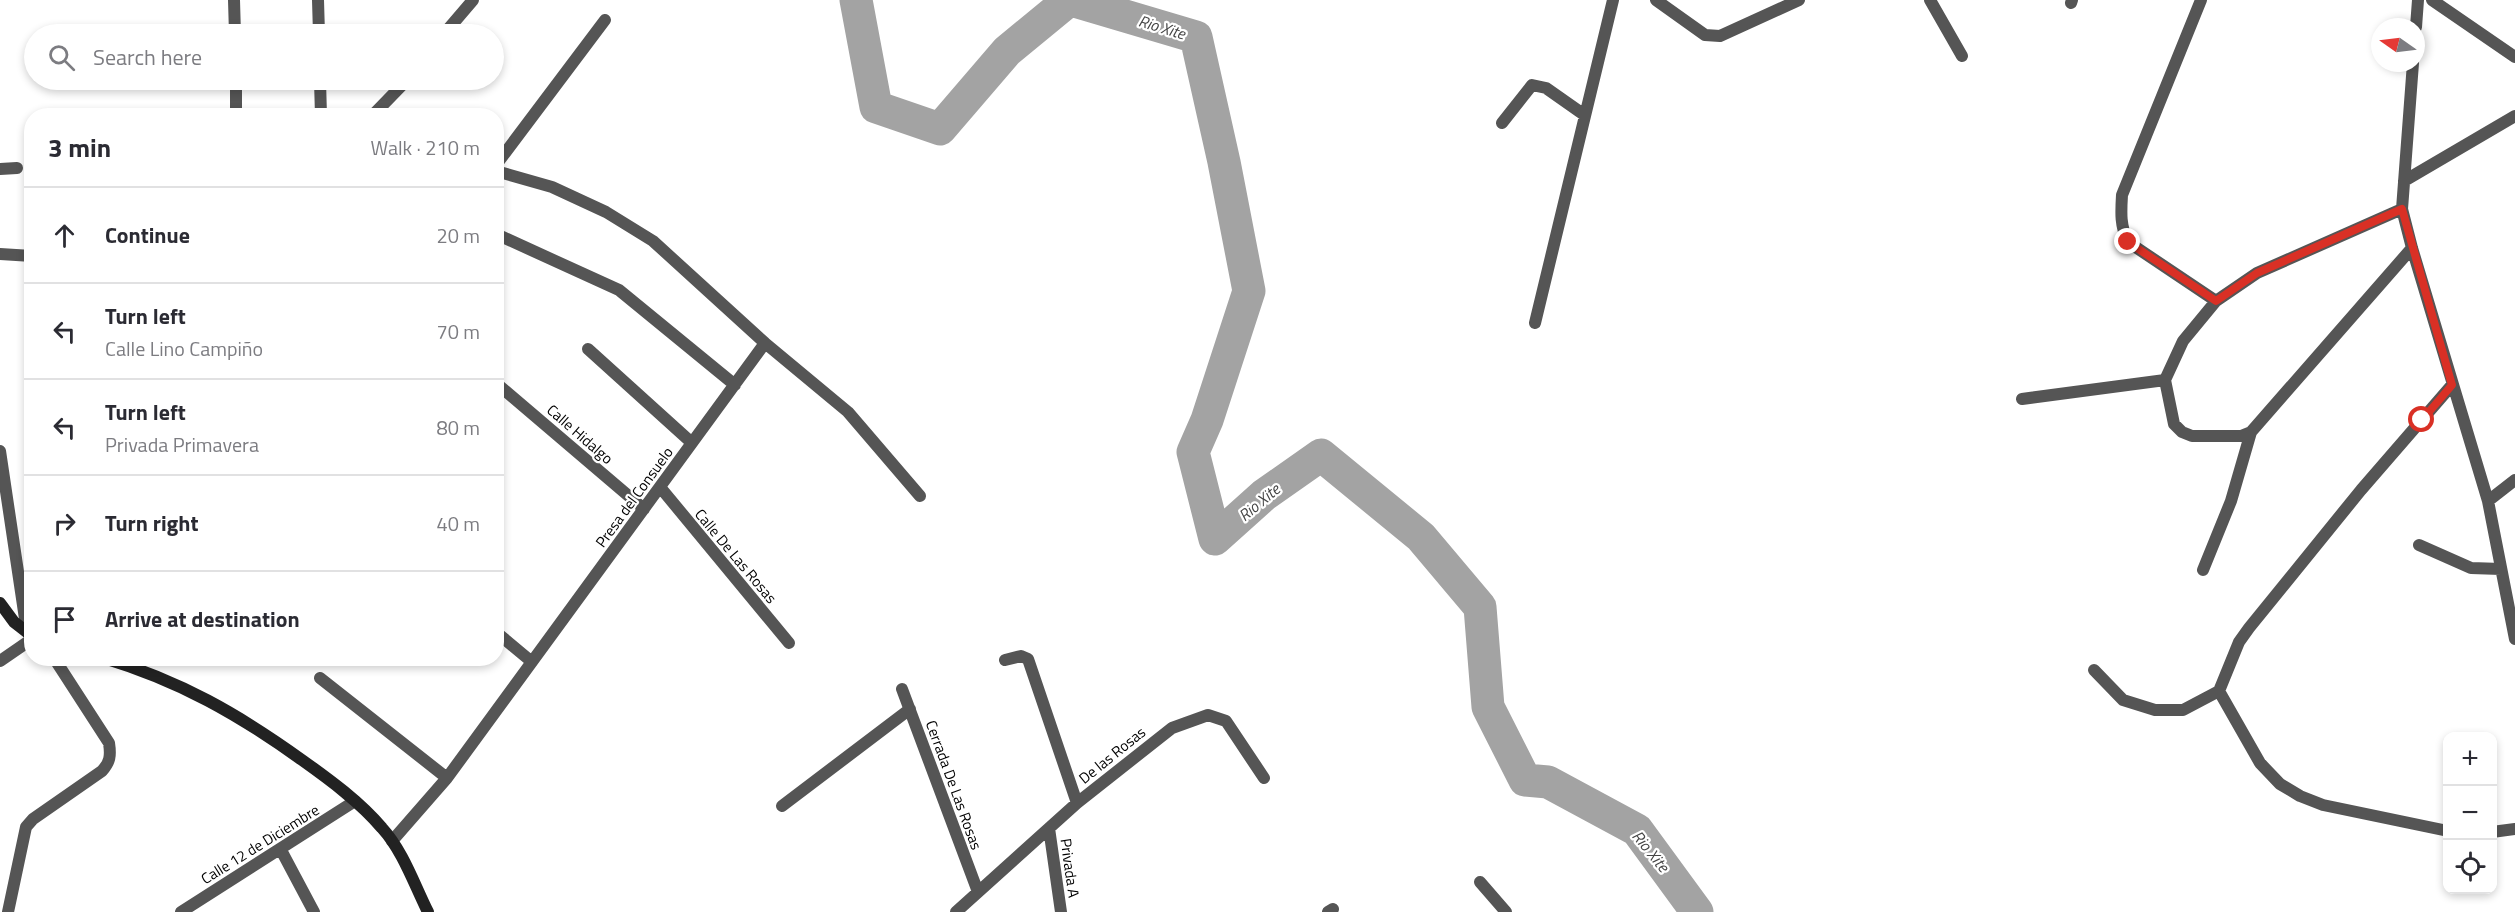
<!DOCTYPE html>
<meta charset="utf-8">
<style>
:root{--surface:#fff;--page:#f2f2f3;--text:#2b2b33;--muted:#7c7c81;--line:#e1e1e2}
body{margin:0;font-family:"Titillium Web",sans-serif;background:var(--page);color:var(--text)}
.controls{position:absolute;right:18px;bottom:18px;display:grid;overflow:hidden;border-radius:12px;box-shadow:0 3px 9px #0003}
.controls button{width:54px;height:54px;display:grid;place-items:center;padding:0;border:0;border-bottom:2px solid var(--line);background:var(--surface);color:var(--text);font:30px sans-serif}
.compass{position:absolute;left:2371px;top:18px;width:54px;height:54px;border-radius:50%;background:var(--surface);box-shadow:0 3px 9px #0003;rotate:284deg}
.stop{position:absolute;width:18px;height:18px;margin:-14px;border:4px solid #d93025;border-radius:50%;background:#fff}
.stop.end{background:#d93025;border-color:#fff;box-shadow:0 2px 6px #0008}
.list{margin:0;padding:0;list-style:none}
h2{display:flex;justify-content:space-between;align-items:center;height:78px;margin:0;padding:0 24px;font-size:26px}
h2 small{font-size:20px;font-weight:400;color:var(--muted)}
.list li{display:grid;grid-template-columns:39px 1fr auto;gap:18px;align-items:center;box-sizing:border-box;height:96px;padding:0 24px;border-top:2px solid var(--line)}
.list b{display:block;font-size:22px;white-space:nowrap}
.list p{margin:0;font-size:20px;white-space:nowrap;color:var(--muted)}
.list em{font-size:20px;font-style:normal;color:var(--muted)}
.icon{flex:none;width:33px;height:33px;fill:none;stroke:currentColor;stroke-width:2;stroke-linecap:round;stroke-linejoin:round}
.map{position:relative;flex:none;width:2515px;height:912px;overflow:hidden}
.search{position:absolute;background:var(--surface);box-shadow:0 3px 9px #0003;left:24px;top:24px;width:480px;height:66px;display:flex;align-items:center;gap:15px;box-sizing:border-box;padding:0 21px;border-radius:33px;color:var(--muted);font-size:22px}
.panel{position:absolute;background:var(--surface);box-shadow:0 3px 9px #0003;left:24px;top:108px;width:480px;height:558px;border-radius:24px}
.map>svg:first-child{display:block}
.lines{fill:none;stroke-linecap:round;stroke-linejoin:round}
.river{stroke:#a3a3a3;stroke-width:33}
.street{stroke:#555;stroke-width:12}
.secondary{stroke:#222;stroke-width:12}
.route{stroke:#d93025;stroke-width:8}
.labels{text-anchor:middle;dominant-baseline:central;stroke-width:4.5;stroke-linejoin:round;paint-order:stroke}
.street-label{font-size:15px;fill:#000;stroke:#fff}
.water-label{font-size:16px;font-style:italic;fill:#444;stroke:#fff}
</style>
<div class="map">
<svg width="2515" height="912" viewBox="0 0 2515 912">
<rect width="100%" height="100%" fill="#fff"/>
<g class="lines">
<path class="river" d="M 856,0 L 876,107 L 940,129 L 1007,51 L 1069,0
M 1071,0 L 1196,37 L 1224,162 L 1249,291 L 1207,420 L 1193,452 L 1215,539 L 1264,495 L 1321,455 L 1421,537 L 1480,607 L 1488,707 L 1525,780 L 1548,782 L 1637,830 L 1697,912"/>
<path class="street" d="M 234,0 L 235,34
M 318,0 L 319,34
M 1656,0 L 1705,35 L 1720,36 L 1799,0
M 1930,0 L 1962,56
M 2201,0 L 2122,195 C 2121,212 2120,226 2128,242 L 2216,301
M 2432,0 L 2515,57
M 2071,3 L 2072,0
M 2416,27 L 2418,0
M 444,34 L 473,0
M 2413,63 L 2402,209 L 2412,248 L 2488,501 L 2515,639
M 236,80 L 236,116
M 320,80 L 321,116
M 96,116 L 121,116
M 372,116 L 407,80
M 1502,123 L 1532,85 L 1546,88 L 1583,114
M 496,165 L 605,20
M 0,169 L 17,168
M 496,171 L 552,187 L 606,212 L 653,241 L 765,343 L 848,412 L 920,496
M 2404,181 L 2515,116
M 2402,209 L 2257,273 L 2216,301 L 2183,341 L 2165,380 L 2174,424 L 2182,432 L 2192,436 L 2241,436 L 2251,432 L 2412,248
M 496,234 L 619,290 L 735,385
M 0,254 L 32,256
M 1535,323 L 1613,0
M 588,349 L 692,443
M 496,383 L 644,509
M 2022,399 L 2165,380
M 0,451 L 27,632
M 660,487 L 789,643
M 2488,501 L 2515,480
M 2419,545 L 2471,568 L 2501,569
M 2203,570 L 2231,501 L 2251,432
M 496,632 L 532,662
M 1005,660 L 1021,656 L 1028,659 L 1077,803
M 0,661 L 32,639
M 2094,670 L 2123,700 L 2155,710 L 2183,710 L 2219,691 L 2260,763 L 2280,784 L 2300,796 L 2323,805 L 2448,831
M 320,678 L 447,778
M 902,689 L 978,892
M 2219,691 L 2239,642 L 2249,628 L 2361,490 L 2452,385
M 782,806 L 910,709
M 1049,828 L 1061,912
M 2492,832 L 2515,829
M 392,841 L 447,778 L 765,343
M 281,850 L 314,912
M 1480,882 L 1506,912
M 8,912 L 26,827 L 33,819 L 102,771 C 110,762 111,756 109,743 L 54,658
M 181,912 L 355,801
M 956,912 L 1077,803 L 1172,728 L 1208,715 L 1226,721 L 1264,778
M 1328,912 L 1333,909"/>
<path class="secondary" d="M 0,603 L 14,622 L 32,636
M 104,658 C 180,681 238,714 302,760 C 330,780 360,802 382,828 C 403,851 414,884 428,912"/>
</g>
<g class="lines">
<path class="route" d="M 2128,242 L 2216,301 L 2257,273 L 2402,209 L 2452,385 L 2422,420"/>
</g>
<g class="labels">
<g class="street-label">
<text transform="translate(580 434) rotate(41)">Calle Hidalgo</text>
<text transform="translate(634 497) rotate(-54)">Presa del Consuelo</text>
<text transform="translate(736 556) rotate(50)">Calle De Las Rosas</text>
<text transform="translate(1112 755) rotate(-39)">De las Rosas</text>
<text transform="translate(954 785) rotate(70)">Cerrada De Las Rosas</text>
<text transform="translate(260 844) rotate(-32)">Calle 12 de Diciembre</text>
<text transform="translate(1070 868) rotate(82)">Privada A</text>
</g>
<g class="water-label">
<text transform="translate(1162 27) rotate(17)">Rio Xite</text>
<text transform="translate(1259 502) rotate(-40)">Rio Xite</text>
<text transform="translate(1651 851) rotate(51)">Rio Xite</text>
</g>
</g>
</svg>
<div class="controls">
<button>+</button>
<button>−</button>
<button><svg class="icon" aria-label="locate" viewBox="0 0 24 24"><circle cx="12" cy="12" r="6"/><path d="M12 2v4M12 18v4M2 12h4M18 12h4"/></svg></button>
</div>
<svg class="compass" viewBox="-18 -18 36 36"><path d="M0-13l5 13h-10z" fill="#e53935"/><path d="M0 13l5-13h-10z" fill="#7c7c81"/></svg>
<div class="stop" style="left:2422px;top:420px"></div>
<div class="stop end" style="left:2128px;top:242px"></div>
<div class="search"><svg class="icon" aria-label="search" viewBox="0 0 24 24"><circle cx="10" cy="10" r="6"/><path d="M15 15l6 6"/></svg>Search here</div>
<section class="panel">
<h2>3 min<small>Walk · 210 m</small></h2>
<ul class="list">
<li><svg class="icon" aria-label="ahead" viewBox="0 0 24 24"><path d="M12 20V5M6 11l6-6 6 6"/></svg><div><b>Continue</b></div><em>20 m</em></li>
<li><svg class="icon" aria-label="left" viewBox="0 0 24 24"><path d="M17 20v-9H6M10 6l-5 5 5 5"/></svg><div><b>Turn left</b><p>Calle Lino Campiño</p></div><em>70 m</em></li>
<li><svg class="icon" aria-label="left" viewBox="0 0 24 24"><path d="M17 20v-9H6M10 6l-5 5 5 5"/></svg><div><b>Turn left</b><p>Privada Primavera</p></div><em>80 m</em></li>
<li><svg class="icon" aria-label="right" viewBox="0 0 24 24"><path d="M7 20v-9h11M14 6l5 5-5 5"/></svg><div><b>Turn right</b></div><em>40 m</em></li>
<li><svg class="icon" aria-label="arrive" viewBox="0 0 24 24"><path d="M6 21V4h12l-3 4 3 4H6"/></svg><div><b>Arrive at destination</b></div></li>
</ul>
</section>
</div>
